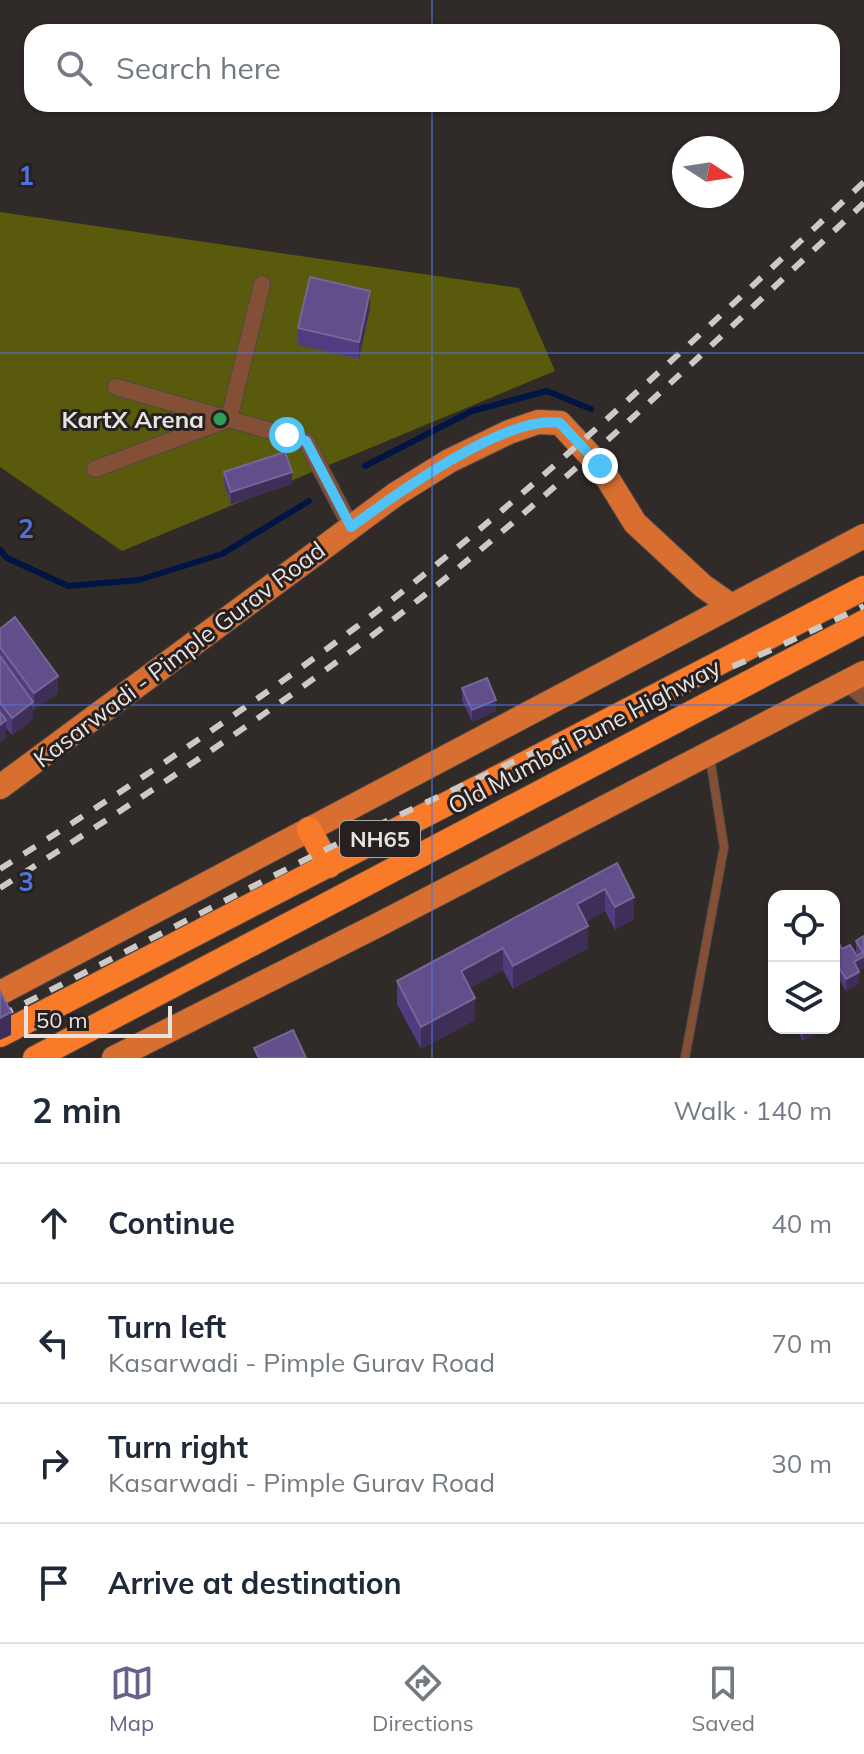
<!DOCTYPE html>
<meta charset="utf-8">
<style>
:root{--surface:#fff;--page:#f2f2f3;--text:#1f2937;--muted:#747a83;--line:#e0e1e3;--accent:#67628c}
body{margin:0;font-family:Mulish,sans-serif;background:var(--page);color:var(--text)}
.controls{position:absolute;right:24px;bottom:24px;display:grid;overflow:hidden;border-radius:16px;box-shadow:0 2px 6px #0004}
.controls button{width:72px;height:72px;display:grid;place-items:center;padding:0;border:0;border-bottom:2px solid var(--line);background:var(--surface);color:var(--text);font:40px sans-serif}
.compass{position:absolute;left:672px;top:136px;width:72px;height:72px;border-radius:50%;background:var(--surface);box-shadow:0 2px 6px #0004;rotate:102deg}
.scale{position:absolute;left:24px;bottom:20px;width:148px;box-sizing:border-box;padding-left:8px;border:4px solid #e6e3e1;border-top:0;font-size:22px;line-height:28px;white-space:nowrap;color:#e6e3e1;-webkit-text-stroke:6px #262120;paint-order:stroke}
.stop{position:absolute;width:24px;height:24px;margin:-18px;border:6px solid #4fc3f7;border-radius:50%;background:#fff}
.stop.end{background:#4fc3f7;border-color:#fff;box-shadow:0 2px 8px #0008}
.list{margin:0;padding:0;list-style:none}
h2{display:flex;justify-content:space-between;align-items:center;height:104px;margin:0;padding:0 32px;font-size:34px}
h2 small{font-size:26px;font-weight:400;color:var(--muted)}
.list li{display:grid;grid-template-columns:52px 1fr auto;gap:24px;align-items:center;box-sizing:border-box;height:120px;padding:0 32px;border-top:2px solid var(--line)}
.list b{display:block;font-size:30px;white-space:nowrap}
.list p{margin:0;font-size:26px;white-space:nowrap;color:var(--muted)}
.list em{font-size:26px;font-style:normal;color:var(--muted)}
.icon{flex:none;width:44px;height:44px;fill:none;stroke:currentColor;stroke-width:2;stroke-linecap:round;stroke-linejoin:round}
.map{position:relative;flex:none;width:864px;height:1058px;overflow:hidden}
.search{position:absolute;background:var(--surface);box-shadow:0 2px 6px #0004;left:24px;right:24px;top:24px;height:88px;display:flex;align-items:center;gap:20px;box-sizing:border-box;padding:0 28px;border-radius:24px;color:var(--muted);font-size:30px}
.sheet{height:584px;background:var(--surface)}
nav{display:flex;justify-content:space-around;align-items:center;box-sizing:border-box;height:112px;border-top:2px solid var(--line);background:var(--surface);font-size:22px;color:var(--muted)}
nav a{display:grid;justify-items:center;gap:4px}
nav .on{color:var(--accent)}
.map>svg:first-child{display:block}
.green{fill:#5a5a0c}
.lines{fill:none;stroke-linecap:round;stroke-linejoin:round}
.stream{stroke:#001543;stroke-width:6}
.lane-casing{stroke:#4d4846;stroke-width:10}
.street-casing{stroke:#4d4846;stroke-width:18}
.primary-casing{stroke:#4d4846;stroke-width:26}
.highway-casing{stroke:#4d4846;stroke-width:26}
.lane{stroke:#835035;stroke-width:8}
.street{stroke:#835035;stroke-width:16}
.primary{stroke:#d86f30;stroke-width:24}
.highway{stroke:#f97b29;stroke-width:24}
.rail{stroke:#cdc9c7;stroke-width:6;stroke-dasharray:14 14;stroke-linecap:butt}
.wall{fill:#503d7f}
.shaded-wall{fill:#3d2f58}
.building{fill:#604f8a;stroke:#756698;stroke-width:2}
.route{stroke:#4fc3f7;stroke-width:10}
.grid{fill:none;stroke:#4f73da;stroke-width:2;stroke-opacity:0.55}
.leisure-dot{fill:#2e9e5b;stroke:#262120;stroke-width:3}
.labels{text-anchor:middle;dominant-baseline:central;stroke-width:6;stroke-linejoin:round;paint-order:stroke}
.shield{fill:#262120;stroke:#aca9a7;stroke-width:2}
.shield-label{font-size:22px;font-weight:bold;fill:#e6e3e1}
.poi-label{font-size:24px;font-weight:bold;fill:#e6e3e1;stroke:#262120;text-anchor:end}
.street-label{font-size:24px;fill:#e6e3e1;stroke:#262120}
.grid-label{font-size:26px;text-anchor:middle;font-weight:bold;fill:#4f73da;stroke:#262120;stroke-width:6;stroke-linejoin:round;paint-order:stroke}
</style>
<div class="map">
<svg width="864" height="1058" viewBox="0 0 864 1058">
<rect width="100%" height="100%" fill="#302b29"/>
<path class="green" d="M 0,212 L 519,288 L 555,371 L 122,551 L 0,467 Z"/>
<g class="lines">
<path class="stream" d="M 365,466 L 472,411 L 547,391 L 591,409
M 0,550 L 7,558 L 68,586 L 139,580 L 222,554 L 309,501"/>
<g class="lane-casing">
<path id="lane" d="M 685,1058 L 724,847 L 710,758"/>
</g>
<g class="street-casing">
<path id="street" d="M 116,387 L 306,441 L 351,527
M 95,469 L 229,419 L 262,284
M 846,682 L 864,697"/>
</g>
<g class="primary-casing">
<path id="primary" d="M 0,787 L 396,494 L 449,461 L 509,432 L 538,422 L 560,423 L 600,466 L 635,523 L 703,586 L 730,605
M 0,993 L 864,536
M 114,1058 L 378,925 L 864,673"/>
</g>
<g class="highway-casing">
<path id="highway" d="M 309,829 L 329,866
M 0,1035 L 864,588
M 35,1058 L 864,622"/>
</g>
<use href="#lane" class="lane"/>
<use href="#street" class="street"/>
<use href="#primary" class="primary"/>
<use href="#highway" class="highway"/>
<path class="rail" d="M 0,869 C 121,793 241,713 355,628 C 536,492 699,335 864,182
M 0,888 C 124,810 247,729 365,641 C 542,508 702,354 864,203
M 0,1016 L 316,854 L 545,747 L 771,650 L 864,606"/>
</g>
<path class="wall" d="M 370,308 L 359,359 L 298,345 L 298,328 Z
M 224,472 L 292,484 L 231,504 L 224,484 Z
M 0,629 L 58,693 L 33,710 L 33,719 L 12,735 L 6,728 L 6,738 L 0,742 Z
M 462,688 L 496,711 L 472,722 L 462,700 Z
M 617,863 L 634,919 L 615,930 L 605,911 L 586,922 L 588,948 L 513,989 L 503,970 L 470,988 L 475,1020 L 421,1049 L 397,1004 L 397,981 Z
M 864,936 L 864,968 L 859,971 L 859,983 L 846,991 L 834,970 L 834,945 L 857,956 L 858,955 L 856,952 L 856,941 Z
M 796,1028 L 824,1028 L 824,1030 L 803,1041 Z"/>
<path class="shaded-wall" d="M 370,291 L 370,308 L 359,359 L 359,342 Z
M 292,472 L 292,484 L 231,504 L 231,492 Z
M 58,676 L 58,693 L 34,710 L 34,693 Z
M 496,700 L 496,711 L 472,722 L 472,710 Z
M 33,702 L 33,719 L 12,735 L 12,718 Z
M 6,720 L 6,738 L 0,742 L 0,725 Z
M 605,889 L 605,911 L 577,927 L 577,904 Z
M 634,897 L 634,919 L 615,930 L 615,907 Z
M 588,926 L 588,948 L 513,989 L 513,966 Z
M 503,948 L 503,970 L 461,993 L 461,971 Z
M 864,956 L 864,968 L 854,974 L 854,962 Z
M 859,972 L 859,983 L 846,991 L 846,979 Z
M 475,998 L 475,1020 L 421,1049 L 421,1027 Z
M 11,1012 L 11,1035 L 0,1040 L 0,1018 Z
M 805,1028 L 824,1028 L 824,1030 L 803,1041 L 803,1029 Z"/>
<path class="building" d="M 310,277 L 370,291 L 359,342 L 298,328 Z
M 285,452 L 292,472 L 231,492 L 224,472 Z
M 15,617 L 58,676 L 34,693 L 0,647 L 0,629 Z
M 0,656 L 33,702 L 12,718 L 0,702 Z
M 487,678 L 496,700 L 472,710 L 462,688 Z
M 0,712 L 6,720 L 0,725 Z
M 617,863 L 634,897 L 615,907 L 605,889 L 577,904 L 588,926 L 513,966 L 503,948 L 461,971 L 475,998 L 421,1027 L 397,981 Z
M 864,936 L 864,956 L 854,962 L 859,972 L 846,979 L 834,959 L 834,945 L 838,942 L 842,949 L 850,945 L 857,956 L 863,952 L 856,941 Z
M 0,991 L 11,1012 L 0,1018 Z
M 293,1030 L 306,1058 L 259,1058 L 254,1048 Z"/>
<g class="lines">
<path class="route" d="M 287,435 L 306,441 L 351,527 C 393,496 508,413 560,423 L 600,466"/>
</g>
<path class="grid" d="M 432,0 L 432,32M 432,104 L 432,1058M 0,353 L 864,353M 0,705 L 864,705"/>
<circle class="leisure-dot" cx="220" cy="419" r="8"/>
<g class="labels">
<rect class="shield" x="340" y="821" width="80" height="36" rx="6"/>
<g class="shield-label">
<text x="380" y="839">NH65</text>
</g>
<g class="poi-label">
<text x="204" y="419">KartX Arena</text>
</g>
<g class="street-label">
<text transform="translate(179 654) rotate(-37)">Kasarwadi - Pimple Gurav Road</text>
<text transform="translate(584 736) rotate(-28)">Old Mumbai Pune Highway</text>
</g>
</g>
<g class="grid-label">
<text x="26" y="185">1</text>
<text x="26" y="538">2</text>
<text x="26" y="891">3</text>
</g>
</svg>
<div class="controls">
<button><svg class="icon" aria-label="locate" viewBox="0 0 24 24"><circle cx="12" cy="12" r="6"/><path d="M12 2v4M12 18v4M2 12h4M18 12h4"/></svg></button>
<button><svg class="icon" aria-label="layers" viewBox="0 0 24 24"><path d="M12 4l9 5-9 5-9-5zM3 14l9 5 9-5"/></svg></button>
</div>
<svg class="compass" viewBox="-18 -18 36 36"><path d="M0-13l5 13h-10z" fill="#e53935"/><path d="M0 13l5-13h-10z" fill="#747a83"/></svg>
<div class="scale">50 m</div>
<div class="stop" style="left:287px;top:435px"></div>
<div class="stop end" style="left:600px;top:466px"></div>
<div class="search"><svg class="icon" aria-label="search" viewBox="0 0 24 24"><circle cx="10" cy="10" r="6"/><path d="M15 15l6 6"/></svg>Search here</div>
</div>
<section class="sheet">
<h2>2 min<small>Walk · 140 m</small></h2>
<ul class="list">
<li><svg class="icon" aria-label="ahead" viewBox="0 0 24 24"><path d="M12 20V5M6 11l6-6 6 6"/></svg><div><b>Continue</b></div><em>40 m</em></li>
<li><svg class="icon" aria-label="left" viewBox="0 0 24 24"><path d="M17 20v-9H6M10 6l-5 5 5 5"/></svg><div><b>Turn left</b><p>Kasarwadi - Pimple Gurav Road</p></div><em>70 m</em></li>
<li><svg class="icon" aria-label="right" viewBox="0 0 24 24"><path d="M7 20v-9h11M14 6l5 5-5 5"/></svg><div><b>Turn right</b><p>Kasarwadi - Pimple Gurav Road</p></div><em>30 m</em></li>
<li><svg class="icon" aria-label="arrive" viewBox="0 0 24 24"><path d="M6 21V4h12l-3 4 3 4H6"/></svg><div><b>Arrive at destination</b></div></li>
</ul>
</section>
<nav>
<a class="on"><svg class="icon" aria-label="map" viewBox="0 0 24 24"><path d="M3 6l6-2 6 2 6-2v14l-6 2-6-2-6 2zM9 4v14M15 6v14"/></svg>Map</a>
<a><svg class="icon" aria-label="directions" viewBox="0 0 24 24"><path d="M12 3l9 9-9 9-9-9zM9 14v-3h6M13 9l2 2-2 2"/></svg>Directions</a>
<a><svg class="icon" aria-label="saved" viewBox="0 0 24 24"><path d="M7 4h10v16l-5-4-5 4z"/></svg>Saved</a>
</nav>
